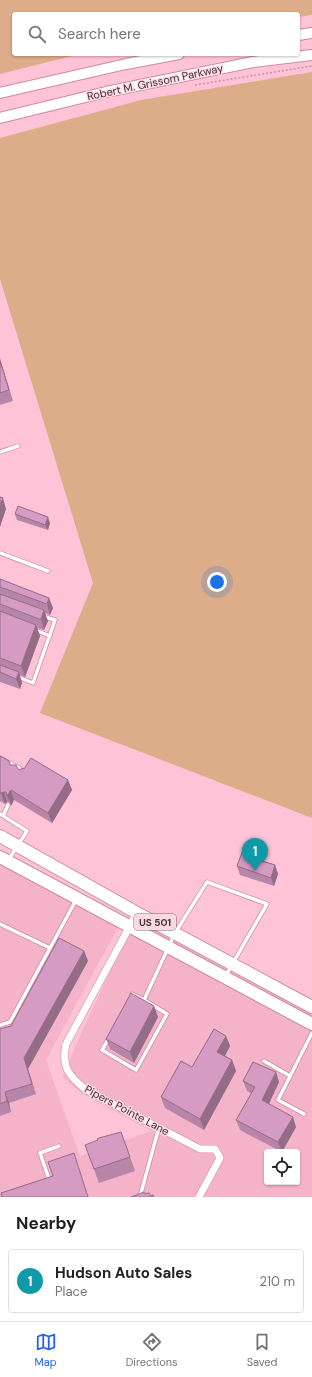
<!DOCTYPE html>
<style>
:root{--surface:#fff;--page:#f2f2f2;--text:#202124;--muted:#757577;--line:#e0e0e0;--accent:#2563eb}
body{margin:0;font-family:"DM Sans",sans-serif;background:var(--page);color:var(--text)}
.controls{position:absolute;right:12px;bottom:12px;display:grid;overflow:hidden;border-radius:4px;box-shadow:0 1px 3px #0004}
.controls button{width:36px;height:36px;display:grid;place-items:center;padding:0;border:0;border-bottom:1px solid var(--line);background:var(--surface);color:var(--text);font:20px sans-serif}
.you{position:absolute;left:217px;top:582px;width:14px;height:14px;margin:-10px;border:3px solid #fff;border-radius:50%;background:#1a73e8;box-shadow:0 0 0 6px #1a73e833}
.badge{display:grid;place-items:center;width:26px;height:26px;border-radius:50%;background:var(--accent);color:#fff;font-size:13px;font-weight:700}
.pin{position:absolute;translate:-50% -33px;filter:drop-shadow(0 1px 2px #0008)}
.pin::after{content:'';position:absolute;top:21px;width:14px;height:12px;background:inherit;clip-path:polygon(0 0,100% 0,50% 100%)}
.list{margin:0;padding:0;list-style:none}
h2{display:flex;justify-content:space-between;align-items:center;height:52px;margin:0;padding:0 16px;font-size:17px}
h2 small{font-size:13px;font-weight:400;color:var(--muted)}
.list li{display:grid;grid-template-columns:26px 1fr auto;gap:12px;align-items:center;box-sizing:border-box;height:64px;margin:0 8px 8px;padding:0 8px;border:1px solid var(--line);border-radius:4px}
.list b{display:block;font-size:15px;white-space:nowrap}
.list p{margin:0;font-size:13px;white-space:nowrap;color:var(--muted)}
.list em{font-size:13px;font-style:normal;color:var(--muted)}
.icon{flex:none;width:22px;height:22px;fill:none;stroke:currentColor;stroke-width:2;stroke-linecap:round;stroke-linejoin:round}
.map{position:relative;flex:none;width:312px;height:1197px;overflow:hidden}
.search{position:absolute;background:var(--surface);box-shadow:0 1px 3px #0004;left:12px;right:12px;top:12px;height:44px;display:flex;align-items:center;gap:10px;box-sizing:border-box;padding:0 14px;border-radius:4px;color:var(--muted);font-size:15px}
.sheet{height:124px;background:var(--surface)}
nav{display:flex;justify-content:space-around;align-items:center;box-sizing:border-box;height:56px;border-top:1px solid var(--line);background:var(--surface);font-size:11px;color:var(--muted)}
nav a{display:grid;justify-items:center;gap:2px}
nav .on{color:var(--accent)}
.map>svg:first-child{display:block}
.built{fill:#f4b3c8;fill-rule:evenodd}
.green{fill:#ddac88}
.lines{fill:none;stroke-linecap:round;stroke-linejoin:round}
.service-casing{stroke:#cd89a0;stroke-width:5}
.minor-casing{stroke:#cd89a0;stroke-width:8}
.secondary-casing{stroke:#cd89a0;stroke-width:12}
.primary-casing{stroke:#cd89a0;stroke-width:14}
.path{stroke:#c694a4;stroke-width:1.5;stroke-dasharray:2 2;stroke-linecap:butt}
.service{stroke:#fff;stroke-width:3.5}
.minor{stroke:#fff;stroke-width:7}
.secondary{stroke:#fff;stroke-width:10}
.primary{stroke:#fff;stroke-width:12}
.wall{fill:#b785a8}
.shaded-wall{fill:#956c88}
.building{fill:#d59bc3;stroke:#956c88}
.labels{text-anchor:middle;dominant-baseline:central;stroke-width:3;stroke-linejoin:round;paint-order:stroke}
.shield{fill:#f8dae3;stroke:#80626c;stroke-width:1}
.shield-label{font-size:10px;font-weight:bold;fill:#4c2f39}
.street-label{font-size:11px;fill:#4c2f39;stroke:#f8dae3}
</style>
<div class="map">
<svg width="312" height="1197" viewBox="0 0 312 1197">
<rect width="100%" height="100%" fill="#fec3d6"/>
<path class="built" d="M 0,857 L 121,922 L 46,1060 L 80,1156 L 151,1131 L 83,1094 L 63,1077 L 75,1047 L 137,913 L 312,1008 L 312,1197 L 0,1197 ZM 267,1152 L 297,1152 L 297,1182 L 267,1182 Z"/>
<path class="green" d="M 0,0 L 312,0 L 312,15 L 298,17 L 298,14 L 14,14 L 14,54 L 80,54 L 0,74 Z
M 312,72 L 312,818 L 40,713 L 93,583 L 0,279 L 0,138 L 141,100 Z"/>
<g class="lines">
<g class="service-casing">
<path id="service" d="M 0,452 L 18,446
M 0,553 L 48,571
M 35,630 L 50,636
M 18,677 L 33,683 L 55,620 L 42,616
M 0,758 L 19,768 L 16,773
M 0,814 L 27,831 L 9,859
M 3,816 L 8,805
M 0,924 L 50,948
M 132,994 L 144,1000
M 0,1025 L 10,1022 L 76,900
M 109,1038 L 102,1050 L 136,1070 L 167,1014 L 144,1000 L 175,933 L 207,882 L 267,904 L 226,975
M 264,1061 L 290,1076
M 304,1114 L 278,1100 L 312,1033
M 47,1180 L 49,1179 L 40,1153 L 59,1146
M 149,1197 L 141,1193 L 159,1127"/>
</g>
<g class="minor-casing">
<path id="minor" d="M 137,913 L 66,1044 C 61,1067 69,1076 85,1089 L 200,1149 L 215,1149 L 220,1158 L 199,1197"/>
</g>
<g class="secondary-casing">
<path id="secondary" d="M 298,35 L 312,33
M 0,93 L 126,64 L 179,54
M 0,118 L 106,92 L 253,62 L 312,55"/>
</g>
<g class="primary-casing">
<path id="primary" d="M 0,836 L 137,913 L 312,1007
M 0,857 L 312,1024"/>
</g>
<path class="path" d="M 195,85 L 312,66"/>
<use href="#service" class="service"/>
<use href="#minor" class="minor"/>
<use href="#secondary" class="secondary"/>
<use href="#primary" class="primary"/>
</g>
<path class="wall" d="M 0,359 L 13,401 L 0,405 Z
M 15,514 L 50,523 L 48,530 L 17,520 Z
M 0,579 L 49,598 L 53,608 L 50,615 L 45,613 L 48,621 L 44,630 L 37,628 L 40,636 L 25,677 L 19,675 L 22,683 L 20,689 L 0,682 Z
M 0,756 L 11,765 L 16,765 L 18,770 L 24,769 L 68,780 L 72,790 L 52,823 L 14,800 L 11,806 L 10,802 L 7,802 L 5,804 L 0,801 Z
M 262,860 L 262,861 L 275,865 L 278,874 L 274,886 L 240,875 L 237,866 Z
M 84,951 L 88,961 L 28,1069 L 36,1094 L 9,1103 L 11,1112 L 0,1116 L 0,1029 L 11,1026 Z
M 154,1006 L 158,1017 L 134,1063 L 110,1049 L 106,1039 Z
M 226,1036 L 230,1046 L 225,1056 L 232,1060 L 236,1071 L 204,1130 L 165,1108 L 161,1097 Z
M 276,1072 L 279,1082 L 269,1104 L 296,1127 L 282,1152 L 240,1130 L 236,1120 L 252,1094 L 247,1091 L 243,1081 Z
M 121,1132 L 135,1171 L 99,1183 L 85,1145 Z"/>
<path class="shaded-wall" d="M 0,359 L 13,401 L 0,361 Z
M 3,498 L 6,509 L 0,527 L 0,505 Z
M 48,517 L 50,523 L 48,530 L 45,525 Z
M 49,598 L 53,608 L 50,615 L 47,604 Z
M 44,610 L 48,621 L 44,630 L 41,619 Z
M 36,625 L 40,636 L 25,677 L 21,666 Z
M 19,672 L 22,683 L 20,689 L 16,679 Z
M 68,780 L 72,790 L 52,823 L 48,813 Z
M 11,790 L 14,800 L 11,806 L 7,796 Z
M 4,792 L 7,802 L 5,804 L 1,793 Z
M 259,852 L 262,860 L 259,867 L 256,859 Z
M 275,865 L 278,874 L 274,886 L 271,878 Z
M 84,951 L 88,961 L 28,1069 L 36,1094 L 24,1058 Z
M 154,1006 L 158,1017 L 134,1063 L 130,1052 Z
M 226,1036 L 230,1046 L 221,1063 L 217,1052 Z
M 232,1060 L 236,1071 L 204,1130 L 200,1119 Z
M 276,1072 L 279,1082 L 266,1110 L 262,1100 Z
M 5,1092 L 9,1103 L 11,1112 L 7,1101 Z
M 293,1117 L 296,1127 L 282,1152 L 278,1142 Z"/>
<path class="building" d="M 0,361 L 9,390 L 0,393 Z
M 0,497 L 3,498 L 0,505 Z
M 18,506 L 48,517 L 45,525 L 15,514 Z
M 0,579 L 49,598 L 47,604 L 0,587 Z
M 0,594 L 44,610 L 41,619 L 39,619 L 0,604 Z
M 0,611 L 36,625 L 21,666 L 0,658 Z
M 0,665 L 19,672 L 16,679 L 0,672 Z
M 0,756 L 9,761 L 10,765 L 16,765 L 18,769 L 20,770 L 22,768 L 24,769 L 31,758 L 68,780 L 48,813 L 11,790 L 7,796 L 6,792 L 4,792 L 1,793 L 0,793 Z
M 244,847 L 259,852 L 256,859 L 275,865 L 271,878 L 237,866 Z
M 59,938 L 84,951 L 24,1058 L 32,1084 L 5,1092 L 7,1101 L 0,1104 L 0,1029 L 11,1026 Z
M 131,993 L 154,1006 L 130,1052 L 106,1039 Z
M 214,1029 L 226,1036 L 217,1052 L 232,1060 L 200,1119 L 161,1097 L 181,1061 L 192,1067 Z
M 253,1062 L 276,1072 L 262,1100 L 293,1117 L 278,1142 L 236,1120 L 255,1087 L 243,1081 Z
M 121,1132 L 130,1157 L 94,1169 L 85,1145 L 98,1140 L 97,1139 L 99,1138 Z
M 74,1153 L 88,1197 L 2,1197 L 1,1193 L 53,1176 L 48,1162 Z
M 144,1192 L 144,1194 L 149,1193 L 151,1196 L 153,1195 L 154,1197 L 131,1197 Z"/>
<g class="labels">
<rect class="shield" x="134" y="914" width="42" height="16" rx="3"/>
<g class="shield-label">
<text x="155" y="922">US 501</text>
</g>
<g class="street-label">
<text transform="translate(155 82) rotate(-12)">Robert M. Grissom Parkway</text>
<text transform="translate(127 1110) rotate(28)">Pipers Pointe Lane</text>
</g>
</g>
</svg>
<div class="controls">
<button><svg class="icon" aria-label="locate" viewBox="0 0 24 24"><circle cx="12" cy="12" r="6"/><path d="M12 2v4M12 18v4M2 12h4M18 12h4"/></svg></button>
</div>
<div class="you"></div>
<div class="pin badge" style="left:255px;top:871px;background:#0f9aa8">1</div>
<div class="search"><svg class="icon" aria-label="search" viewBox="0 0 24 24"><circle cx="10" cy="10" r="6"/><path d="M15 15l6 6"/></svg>Search here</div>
</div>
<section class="sheet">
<h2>Nearby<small></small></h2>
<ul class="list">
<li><span class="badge" style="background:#0f9aa8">1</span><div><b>Hudson Auto Sales</b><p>Place</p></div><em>210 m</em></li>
</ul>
</section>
<nav>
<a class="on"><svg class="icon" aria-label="map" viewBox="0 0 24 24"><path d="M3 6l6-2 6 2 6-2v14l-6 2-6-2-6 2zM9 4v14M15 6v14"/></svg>Map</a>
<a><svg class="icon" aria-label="directions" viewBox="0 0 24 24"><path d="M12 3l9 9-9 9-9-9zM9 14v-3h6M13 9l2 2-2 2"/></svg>Directions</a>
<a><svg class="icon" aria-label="saved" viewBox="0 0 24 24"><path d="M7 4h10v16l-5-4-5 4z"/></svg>Saved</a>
</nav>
